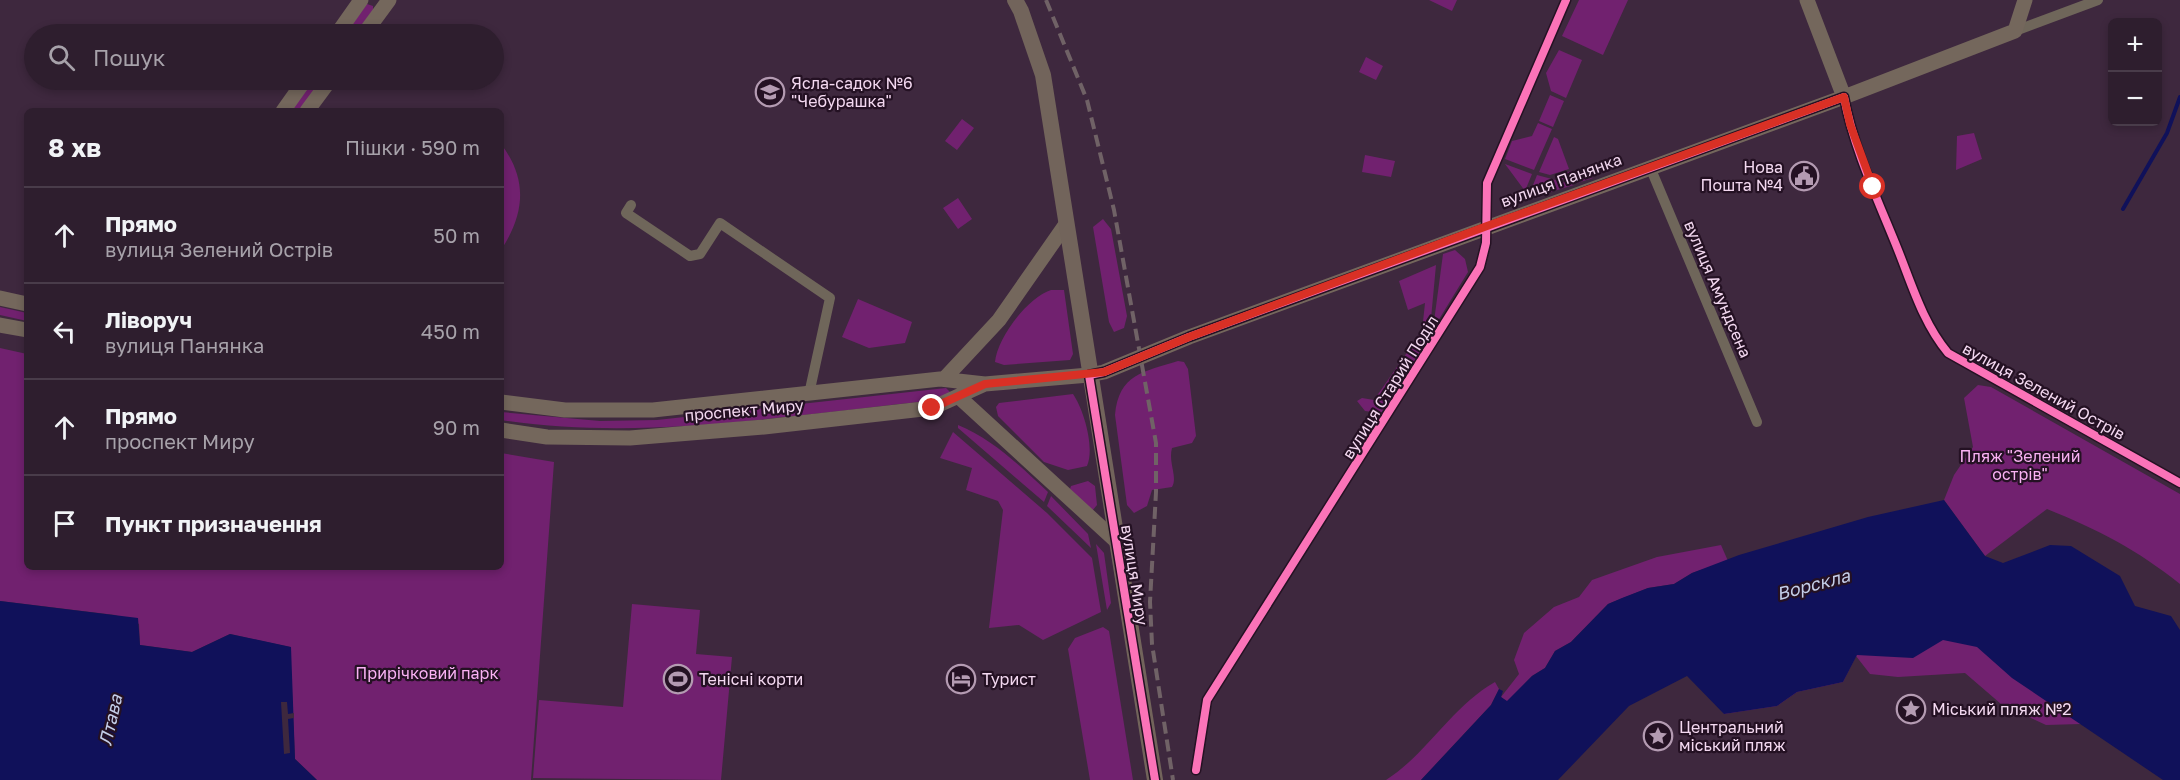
<!DOCTYPE html>
<html lang="uk">
<meta charset="utf-8">
<style>
:root{--surface:#2e1e2e;--page:#3a2b3a;--text:#f1f3f6;--muted:#a7a2aa;--line:#493c4a}
body{margin:0;font-family:"Golos Text",sans-serif;background:var(--page);color:var(--text)}
.controls{position:absolute;right:18px;top:18px;display:grid;overflow:hidden;border-radius:9px;box-shadow:0 3px 9px #0003}
.controls button{width:54px;height:54px;display:grid;place-items:center;padding:0;border:0;border-bottom:2px solid var(--line);background:var(--surface);color:var(--text);font:30px sans-serif}
.stop{position:absolute;width:18px;height:18px;margin:-14px;border:4px solid #d93025;border-radius:50%;background:#fff}
.stop.end{background:#d93025;border-color:#fff;box-shadow:0 2px 6px #0008}
.list{margin:0;padding:0;list-style:none}
h2{display:flex;justify-content:space-between;align-items:center;height:78px;margin:0;padding:0 24px;font-size:26px}
h2 small{font-size:20px;font-weight:400;color:var(--muted)}
.list li{display:grid;grid-template-columns:39px 1fr auto;gap:18px;align-items:center;box-sizing:border-box;height:96px;padding:0 24px;border-top:2px solid var(--line)}
.list b{display:block;font-size:22px;white-space:nowrap}
.list p{margin:0;font-size:20px;white-space:nowrap;color:var(--muted)}
.list em{font-size:20px;font-style:normal;color:var(--muted)}
.icon{flex:none;width:33px;height:33px;fill:none;stroke:currentColor;stroke-width:2;stroke-linecap:round;stroke-linejoin:round}
.map{position:relative;flex:none;width:2180px;height:780px;overflow:hidden}
.search{position:absolute;background:var(--surface);box-shadow:0 3px 9px #0003;left:24px;top:24px;width:480px;height:66px;display:flex;align-items:center;gap:15px;box-sizing:border-box;padding:0 21px;border-radius:33px;color:var(--muted);font-size:22px}
.panel{position:absolute;background:var(--surface);box-shadow:0 3px 9px #0003;left:24px;top:108px;width:480px;height:462px;border-radius:9px}
.map>svg:first-child{display:block}
.green{fill:#71216f}
.water{fill:#10115a}
.pier{fill:#3e283e}
.lines{fill:none;stroke-linecap:round;stroke-linejoin:round}
.stream{stroke:#10115a;stroke-width:4}
.street{stroke:#6f665a;stroke-width:10}
.secondary{stroke:#74675c;stroke-width:15}
.primary{stroke:#72645b;stroke-width:16}
.rail{stroke:#706266;stroke-width:4;stroke-dasharray:12 6;stroke-linecap:butt}
.cycleway-casing{stroke:#241123;stroke-width:11}
.cycleway{stroke:#fb73b8;stroke-width:8}
.route{stroke:#d93025;stroke-width:8}
.labels{text-anchor:middle;dominant-baseline:central;stroke-width:4.5;stroke-linejoin:round;paint-order:stroke}
.poi-label{font-size:16px;fill:#f4d9f1;stroke:#241123;text-anchor:start}
.street-label{font-size:16px;fill:#f4d9f1;stroke:#241123}
.park-label{font-size:16px;fill:#fab2f4;stroke:#241123}
.water-label{font-size:18px;font-style:italic;fill:#c4cee9;stroke:#241123}
</style>
<div class="map">
<svg width="2180" height="780" viewBox="0 0 2180 780">
<rect width="100%" height="100%" fill="#3e283e"/>
<path class="green" d="M 1429,0 L 1457,0 L 1452,11 Z
M 1579,0 L 1628,0 L 1603,55 L 1562,36 Z
M 367,4 L 373,6 L 373,10 L 355,34 L 345,34 Z
M 1559,50 L 1582,60 L 1566,98 L 1551,91 L 1546,73 Z
M 1366,57 L 1383,66 L 1376,80 L 1359,72 Z
M 313,80 L 323,80 L 300,111 L 291,111 Z
M 1550,95 L 1564,101 L 1553,127 L 1539,121 Z
M 962,119 L 974,128 L 957,150 L 945,141 Z
M 1538,123 L 1552,129 L 1534,170 L 1505,159 L 1512,141 L 1532,136 Z
M 1974,133 L 1982,159 L 1956,170 L 1957,136 Z
M 1554,137 L 1558,139 L 1569,169 L 1550,175 L 1539,172 Z
M 501,144 C 527,178 526,212 501,250 Z
M 1365,155 L 1395,161 L 1391,177 L 1362,172 Z
M 1505,164 L 1532,174 L 1525,191 Z
M 1571,171 L 1593,178 L 1577,183 L 1554,177 Z
M 1537,175 L 1574,185 L 1537,196 L 1530,193 Z
M 958,198 L 972,219 L 958,229 L 943,208 Z
M 1103,219 L 1111,229 L 1127,316 L 1124,328 L 1114,332 L 1109,322 L 1093,227 Z
M 1455,250 L 1465,259 L 1468,272 L 1433,329 L 1443,254 Z
M 1436,265 L 1429,340 L 1381,413 L 1365,411 L 1357,401 L 1362,398 L 1374,400 L 1422,331 L 1425,303 L 1408,310 L 1399,281 Z
M 1051,290 L 1064,290 L 1073,354 L 1070,360 L 1004,365 L 995,362 C 997,338 1028,297 1051,290 Z
M 858,299 L 912,322 L 905,343 L 869,348 L 842,337 Z
M 0,307 L 27,313 L 27,321 L 0,315 Z
M 0,348 L 27,354 L 27,567 L 501,567 L 501,453 L 554,462 L 531,780 L 317,780 L 295,759 L 290,647 L 230,634 L 192,652 L 140,645 L 139,624 L 115,615 L 0,601 Z
M 1178,361 L 1184,362 L 1188,369 L 1196,436 L 1192,443 L 1172,448 C 1168,463 1178,477 1172,487 L 1152,490 L 1147,506 L 1134,513 L 1127,505 L 1115,415 C 1119,374 1143,372 1178,361 Z
M 1978,385 L 1991,387 L 2180,494 L 2180,584 C 2136,549 2099,530 2047,509 L 1985,556 L 1944,500 L 1954,475 L 1973,447 L 1964,398 Z
M 946,388 L 950,392 L 939,400 C 794,414 646,442 501,420 L 501,412 L 600,421 L 657,420 Z
M 1073,394 C 1084,410 1095,448 1087,466 L 1068,470 L 1044,462 L 998,416 L 996,407 L 999,403 Z
M 958,425 C 994,440 1020,466 1048,492 L 1044,502 L 958,428 Z
M 953,432 L 1047,513 L 1092,558 L 1101,612 L 1043,640 L 1019,625 L 989,628 L 1003,510 L 998,501 L 966,490 L 972,468 L 940,458 Z
M 1088,481 L 1095,486 L 1097,505 L 1092,511 L 1070,489 L 1071,486 Z
M 1051,496 L 1088,534 L 1091,548 L 1047,506 Z
M 1096,544 L 1104,553 L 1111,603 L 1107,610 Z
M 1721,545 L 1728,561 L 1692,573 L 1674,584 L 1648,588 L 1608,604 L 1571,642 L 1555,651 L 1545,668 L 1532,676 L 1507,702 L 1501,697 L 1519,674 L 1514,660 L 1524,633 L 1554,607 L 1579,597 L 1592,580 L 1657,557 Z
M 632,604 L 700,610 L 696,654 L 732,657 L 721,780 L 533,778 L 539,700 L 623,707 Z
M 1988,615 L 2081,724 L 2046,725 L 2001,704 L 1965,673 L 1898,677 L 1870,674 L 1856,656 L 1843,682 L 1797,692 L 1777,706 L 1724,714 L 1704,666 Z
M 1103,627 L 1109,631 L 1133,780 L 1090,780 L 1068,649 L 1075,638 Z
M 1495,682 L 1499,689 L 1491,705 L 1421,780 L 1386,780 C 1428,753 1451,707 1495,682 Z"/>
<path class="water" d="M 1944,500 L 1985,556 L 2003,563 L 2050,545 L 2071,546 L 2120,576 L 2135,606 L 2171,616 L 2180,630 L 2180,780 L 2163,780 L 2012,678 L 1977,647 L 1943,640 L 1913,658 L 1857,655 L 1843,682 L 1797,692 L 1777,706 L 1724,714 L 1687,676 L 1629,706 L 1558,780 L 1421,780 L 1491,705 L 1499,689 L 1503,691 L 1501,697 L 1507,701 L 1532,676 L 1545,668 L 1555,651 L 1571,642 L 1608,604 L 1622,598 L 1648,588 L 1674,584 L 1692,573 L 1739,555 L 1868,517 Z
M 0,601 L 138,618 L 140,645 L 192,652 L 230,634 L 291,647 L 295,759 L 317,780 L 0,780 Z"/>
<path class="pier" d="M 281,702 L 287,702 L 288,714 L 294,713 L 294,718 L 288,719 L 290,753 L 284,754 Z"/>
<g class="lines">
<path class="stream" d="M 2123,209 L 2167,133 L 2180,97"/>
<path class="street" d="M 2015,31 L 2098,0
M 1844,97 C 1854,150 1878,200 1898,250 C 1912,285 1923,323 1948,353 L 2180,483
M 1650,167 L 1757,422
M 631,205 L 626,213 L 690,256 L 700,254 L 720,223 L 830,298 L 809,394
M 1196,770 L 1207,700 L 1480,267 L 1486,243 L 1487,183 L 1566,0"/>
<path class="secondary" d="M 1807,0 L 1844,97
M 337,34 L 361,0
M 364,34 L 389,0
M 283,111 L 305,80
M 307,111 L 330,80
M 0,298 L 27,304
M 0,325 L 27,330
M 944,379 L 999,320 L 1066,224
M 959,397 L 1115,540
M 501,402 L 565,410 L 653,410 L 940,379 L 985,384 L 1089,375 L 1104,372 L 1189,337 L 1844,97 L 2015,31 L 2025,0
M 501,430 L 547,437 L 630,438 L 764,427 L 932,408 L 985,384"/>
<path class="primary" d="M 1015,0 L 1021,11 L 1043,75 L 1155,780"/>
<path class="rail" d="M 1046,0 L 1087,100 L 1114,210 L 1156,443 L 1156,492 L 1150,602 L 1152,644 L 1173,780"/>
<g class="cycleway-casing">
<path id="cycleway" d="M 1196,770 L 1207,700 L 1480,267 L 1486,243 L 1487,183 L 1566,0
M 1155,780 L 1089,375 L 1104,372 L 1189,337 L 1844,97 C 1854,150 1878,200 1898,250 C 1912,285 1923,323 1948,353 L 2180,483"/>
</g>
<use href="#cycleway" class="cycleway"/>
</g>
<g class="lines">
<path class="route" d="M 932,408 L 985,384 L 1104,372 L 1189,337 L 1487,226 L 1844,97 L 1850,124 L 1873,187"/>
</g>
<defs>
<g id="school-ring" transform="scale(1.5)"><circle r="9.5" fill="#241123" stroke="#b49bb2" stroke-width="1.5"/><path d="M0-5L7-2L0 1L-7-2ZM-4 1L0 2.5L4 1V4Q0 6-4 4Z" fill="#b49bb2"/></g>
<g id="civic-ring" transform="scale(1.5)"><circle r="9.5" fill="#241123" stroke="#b49bb2" stroke-width="1.5"/><path d="M-.6-6.5H3V-4.5H.6V-3L4-1V1h2V6H-6V1h2V-1L-.6-3ZM-1.2 2.5V6h2.4V2.5Z" fill="#b49bb2"/></g>
<g id="stadium-ring" transform="scale(1.5)"><circle r="9.5" fill="#241123" stroke="#b49bb2" stroke-width="1.5"/><path d="M0-5a6.5 5 0 1 0 0 10a6.5 5 0 1 0 0-10ZM-3.5-1.8h7v3.6h-7Z" fill="#b49bb2"/></g>
<g id="hotel-ring" transform="scale(1.5)"><circle r="9.5" fill="#241123" stroke="#b49bb2" stroke-width="1.5"/><path d="M-6-4.5h1.5V1H6V5H4.5V3h-9V5H-6ZM-4 0a1.8 1.8 0 1 1 3.6 0ZM.5 0V-2.5h3Q6-2.5 6 0Z" fill="#b49bb2"/></g>
<g id="sight-ring" transform="scale(1.5)"><circle r="9.5" fill="#241123" stroke="#b49bb2" stroke-width="1.5"/><path d="M0-6L1.8-2.2L6-1.7L2.9 1.2L3.7 5.4L0 3.3L-3.7 5.4L-2.9 1.2L-6-1.7L-1.8-2.2Z" fill="#b49bb2"/></g>
</defs>
<g fill-rule="evenodd">
<use href="#school-ring" x="770" y="92"/>
<use href="#civic-ring" x="1804" y="176"/>
<use href="#stadium-ring" x="678" y="679"/>
<use href="#hotel-ring" x="961" y="679"/>
<use href="#sight-ring" x="1911" y="709"/>
<use href="#sight-ring" x="1658" y="736"/>
</g>
<g class="labels">
<g class="poi-label">
<text x="791" y="83">Ясла-садок №6<tspan x="791" dy="18">"Чебурашка"</tspan></text>
<text x="1783" y="167" text-anchor="end">Нова<tspan x="1783" dy="18">Пошта №4</tspan></text>
<text x="699" y="679">Тенісні корти</text>
<text x="982" y="679">Турист</text>
<text x="1932" y="709">Міський пляж №2</text>
<text x="1679" y="727">Центральний<tspan x="1679" dy="18">міський пляж</tspan></text>
</g>
<g class="street-label">
<text transform="translate(1561 180) rotate(-20)">вулиця Панянка</text>
<text transform="translate(1718 289) rotate(67)">вулиця Амундсена</text>
<text transform="translate(1390 387) rotate(-58)">вулиця Старий Поділ</text>
<text transform="translate(2044 391) rotate(29)">вулиця Зелений Острів</text>
<text transform="translate(744 410) rotate(-5)">проспект Миру</text>
<text transform="translate(1135 575) rotate(81)">вулиця Миру</text>
</g>
<g class="park-label">
<text x="2020" y="456">Пляж "Зелений<tspan x="2020" dy="18">острів"</tspan></text>
<text x="427" y="673">Прирічковий парк</text>
</g>
<g class="water-label">
<text transform="translate(1813 584) rotate(-15)">Ворскла</text>
<text transform="translate(110 720) rotate(-77)">Лтава</text>
</g>
</g>
</svg>
<div class="controls">
<button>+</button>
<button>−</button>
</div>
<div class="stop" style="left:1873px;top:187px"></div>
<div class="stop end" style="left:932px;top:408px"></div>
<div class="search"><svg class="icon" aria-label="search" viewBox="0 0 24 24"><circle cx="10" cy="10" r="6"/><path d="M15 15l6 6"/></svg>Пошук</div>
<section class="panel">
<h2>8 хв<small>Пішки · 590 m</small></h2>
<ul class="list">
<li><svg class="icon" aria-label="ahead" viewBox="0 0 24 24"><path d="M12 20V5M6 11l6-6 6 6"/></svg><div><b>Прямо</b><p>вулиця Зелений Острів</p></div><em>50 m</em></li>
<li><svg class="icon" aria-label="left" viewBox="0 0 24 24"><path d="M17 20v-9H6M10 6l-5 5 5 5"/></svg><div><b>Ліворуч</b><p>вулиця Панянка</p></div><em>450 m</em></li>
<li><svg class="icon" aria-label="ahead" viewBox="0 0 24 24"><path d="M12 20V5M6 11l6-6 6 6"/></svg><div><b>Прямо</b><p>проспект Миру</p></div><em>90 m</em></li>
<li><svg class="icon" aria-label="arrive" viewBox="0 0 24 24"><path d="M6 21V4h12l-3 4 3 4H6"/></svg><div><b>Пункт призначення</b></div></li>
</ul>
</section>
</div>
